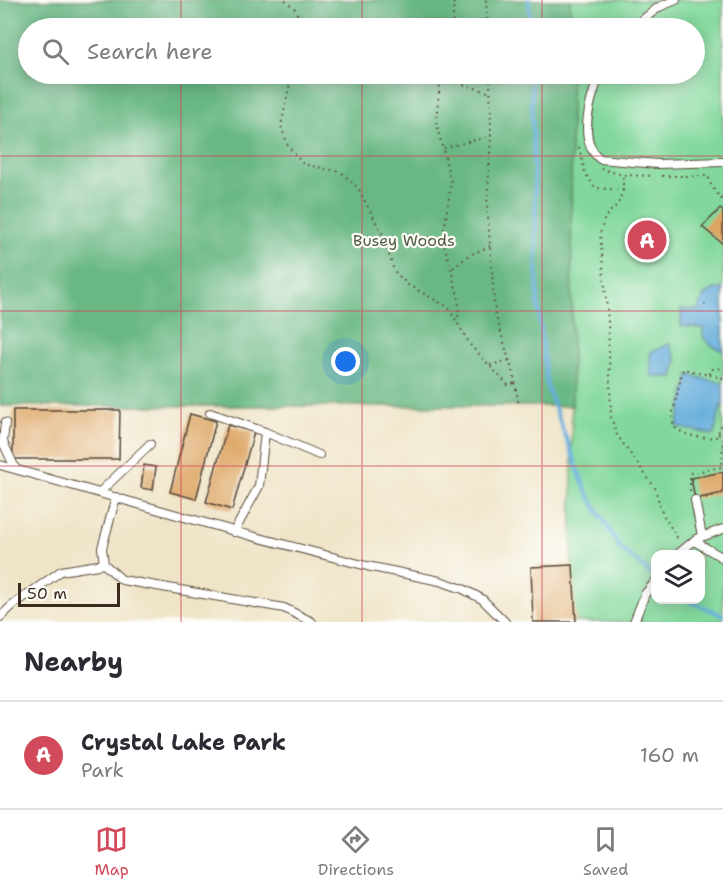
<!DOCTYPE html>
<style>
:root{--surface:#fff;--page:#f7f7f7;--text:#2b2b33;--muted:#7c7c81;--line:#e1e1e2;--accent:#d1495b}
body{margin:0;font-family:"Shantell Sans",sans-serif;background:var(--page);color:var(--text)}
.controls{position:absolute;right:18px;bottom:18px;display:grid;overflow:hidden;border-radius:12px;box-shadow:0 3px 15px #0003}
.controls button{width:54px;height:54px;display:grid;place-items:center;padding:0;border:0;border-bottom:2px solid var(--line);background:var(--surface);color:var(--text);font:30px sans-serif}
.scale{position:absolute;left:18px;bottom:15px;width:102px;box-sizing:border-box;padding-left:6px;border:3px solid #3b2a1e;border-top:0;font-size:16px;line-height:21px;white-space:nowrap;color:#3b2a1e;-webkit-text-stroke:4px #fdfcf7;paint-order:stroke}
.you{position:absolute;left:346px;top:362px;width:21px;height:21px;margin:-15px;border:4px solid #fff;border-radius:50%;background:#1a73e8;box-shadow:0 0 0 9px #1a73e833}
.badge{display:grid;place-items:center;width:39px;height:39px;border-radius:50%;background:var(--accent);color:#fff;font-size:20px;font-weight:700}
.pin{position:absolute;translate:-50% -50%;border:3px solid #fff;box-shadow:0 2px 6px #0006}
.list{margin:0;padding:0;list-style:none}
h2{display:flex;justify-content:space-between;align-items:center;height:78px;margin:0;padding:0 24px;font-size:26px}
h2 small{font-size:20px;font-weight:400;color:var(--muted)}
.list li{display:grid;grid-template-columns:39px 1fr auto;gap:18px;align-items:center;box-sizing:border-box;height:108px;padding:0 24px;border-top:2px solid var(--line)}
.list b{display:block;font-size:22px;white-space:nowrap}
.list p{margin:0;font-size:20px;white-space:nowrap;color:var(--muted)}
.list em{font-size:20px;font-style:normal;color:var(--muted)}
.icon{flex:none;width:33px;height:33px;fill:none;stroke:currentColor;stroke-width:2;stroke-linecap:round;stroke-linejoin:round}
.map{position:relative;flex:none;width:723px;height:622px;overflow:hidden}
.search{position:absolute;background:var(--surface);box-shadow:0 3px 15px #0003;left:18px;right:18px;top:18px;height:66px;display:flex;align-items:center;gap:15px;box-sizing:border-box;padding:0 21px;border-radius:33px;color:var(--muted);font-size:22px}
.sheet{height:186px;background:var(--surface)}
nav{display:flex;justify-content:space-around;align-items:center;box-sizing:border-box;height:84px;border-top:2px solid var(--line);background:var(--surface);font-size:16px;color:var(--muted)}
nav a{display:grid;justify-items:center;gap:3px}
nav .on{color:var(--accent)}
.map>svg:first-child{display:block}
.green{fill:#82d89c;stroke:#5e815d;stroke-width:1.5;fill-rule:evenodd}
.forest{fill:#69b884;stroke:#527151;stroke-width:1.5}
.water{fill:#65addc;stroke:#506c7d;stroke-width:1.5}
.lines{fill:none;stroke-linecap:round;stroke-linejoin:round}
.stream{stroke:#65addc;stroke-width:4}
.building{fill:#dda563}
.lane-casing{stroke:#564637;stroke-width:10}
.path{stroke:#564637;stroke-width:2;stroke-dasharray:1.5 4.5;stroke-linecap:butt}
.lane{stroke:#fff;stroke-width:8}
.grid{fill:none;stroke:#d1495b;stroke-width:1.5;stroke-opacity:0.55}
.labels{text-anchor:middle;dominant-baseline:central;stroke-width:4.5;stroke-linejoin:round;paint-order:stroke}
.park-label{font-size:16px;fill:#505e44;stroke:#fdfcf7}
</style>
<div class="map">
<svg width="723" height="622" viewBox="0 0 723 622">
<rect width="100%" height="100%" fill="#fdfcf7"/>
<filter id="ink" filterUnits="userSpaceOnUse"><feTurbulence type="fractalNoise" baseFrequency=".0167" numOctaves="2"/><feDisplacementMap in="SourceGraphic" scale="12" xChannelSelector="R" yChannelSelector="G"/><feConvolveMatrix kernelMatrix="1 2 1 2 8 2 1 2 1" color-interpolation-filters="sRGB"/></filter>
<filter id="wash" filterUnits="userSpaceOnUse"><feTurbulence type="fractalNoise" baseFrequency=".008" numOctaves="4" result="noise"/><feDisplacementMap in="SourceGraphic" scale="24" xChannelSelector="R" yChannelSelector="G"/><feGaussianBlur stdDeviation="1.35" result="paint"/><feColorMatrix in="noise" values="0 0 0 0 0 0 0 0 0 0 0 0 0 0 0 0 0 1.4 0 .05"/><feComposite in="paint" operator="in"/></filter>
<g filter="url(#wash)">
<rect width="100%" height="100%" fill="#efe4c7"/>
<path class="green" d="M 570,0 L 723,0 L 723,622 L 572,622 L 571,74 L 694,74 L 694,28 L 571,28 ZM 656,554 L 700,554 L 700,600 L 656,600 Z"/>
<path class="forest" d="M 0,0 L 570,0 L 571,28 L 28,28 L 28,74 L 571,74 L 572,406 L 0,406 Z"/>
<path class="water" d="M 715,289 L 723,289 L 723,351 L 711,345 L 703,337 L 703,328 L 681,326 L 681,309 L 698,310 L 704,295 Z
M 669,344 L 677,360 L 673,377 L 651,376 L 650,352 Z
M 689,375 L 723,383 L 723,406 L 721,406 L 714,435 L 677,427 Z"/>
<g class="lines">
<path class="stream" d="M 529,0 L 530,28
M 531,74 L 538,302 L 547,387 L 586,491 L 620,548 L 656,578
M 686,600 L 723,615"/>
</g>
<g id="blocks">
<path class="building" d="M 720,209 L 723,211 L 723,244 L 702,227 Z
M 13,410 L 120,410 L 119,459 L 13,459 Z
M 190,414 L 216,421 L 196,499 L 170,492 Z
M 228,425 L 254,432 L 232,510 L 206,502 Z
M 144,465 L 156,467 L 153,490 L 141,488 Z
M 723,472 L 723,493 L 695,499 L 691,478 Z
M 573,565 L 576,622 L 533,622 L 531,567 Z"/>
</g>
</g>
<g filter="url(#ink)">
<use href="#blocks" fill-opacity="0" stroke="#564637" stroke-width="1.5"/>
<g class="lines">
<g class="lane-casing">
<path id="lane" d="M 632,28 L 659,7 L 676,0
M 600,74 C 591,97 576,140 600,159 L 657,164 L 723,162
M 210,413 L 265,432 L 259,486 L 234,532
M 265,432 L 319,455
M 3,442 L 15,468
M 0,443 L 3,442 L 5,423
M 0,465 L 248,535 L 367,566 L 440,581 L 463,589 L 482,599 L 505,622
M 100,492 L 150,444
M 116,497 L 102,548 L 104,564 L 122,580 L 284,608 L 312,622
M 695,500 L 702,536
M 694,541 L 723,558
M 678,554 L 696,539 L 723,529
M 0,617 L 13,605 L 61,571 L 104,564
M 634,622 L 645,594 L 656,581"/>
</g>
<path class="path" d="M 285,0 L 295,9 L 303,28
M 486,0 L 488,28
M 452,28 L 454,0
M 292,74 L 281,126 L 288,146 L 303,164 L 341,172 L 358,188 L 383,235 L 394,271 L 408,285 L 448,307 L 471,346 L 508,385 L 515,383
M 429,74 L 491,93
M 441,74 L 436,121 L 451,183 L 443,239 L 459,300 L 458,318
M 490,74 L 491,136 L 487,205 L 495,313 L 514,376 L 519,406
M 579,147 L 585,173 L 595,188 L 623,190 L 623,175
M 444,148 L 491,136
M 601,169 L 623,175 L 654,176
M 662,176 L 708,176 L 712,187 L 723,201
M 623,190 L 618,204 L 605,217 L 600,234 L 608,320 L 611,417 L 617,435 L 655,488 L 662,513 L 678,539
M 453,268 L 469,255 L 490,246
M 704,304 L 710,305
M 490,365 L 510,360
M 710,374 L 711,369 L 723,368
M 723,378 L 683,369 L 672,416 L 674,427 C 684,436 703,439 716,437 L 723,422
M 718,434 L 723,437
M 690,491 L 690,473 L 722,467 L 723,439
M 706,498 L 718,496"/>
<use href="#lane" class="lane"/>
</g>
</g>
<path class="grid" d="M 181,0 L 181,28M 362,0 L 362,28M 542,0 L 542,28M 181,74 L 181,622M 362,74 L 362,622M 542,74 L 542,622M 0,156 L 723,156M 0,311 L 723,311M 0,466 L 723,466"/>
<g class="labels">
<g class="park-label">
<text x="404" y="240">Busey Woods</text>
</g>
</g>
</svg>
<div class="controls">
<button><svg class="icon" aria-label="layers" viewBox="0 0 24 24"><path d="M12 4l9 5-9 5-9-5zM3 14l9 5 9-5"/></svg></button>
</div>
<div class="scale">50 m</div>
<div class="you"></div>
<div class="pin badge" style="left:647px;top:240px">A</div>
<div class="search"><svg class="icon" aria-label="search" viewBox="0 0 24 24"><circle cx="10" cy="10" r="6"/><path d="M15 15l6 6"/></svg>Search here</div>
</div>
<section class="sheet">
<h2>Nearby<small></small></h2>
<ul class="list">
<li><span class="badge">A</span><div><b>Crystal Lake Park</b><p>Park</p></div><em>160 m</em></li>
</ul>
</section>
<nav>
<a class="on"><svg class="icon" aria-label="map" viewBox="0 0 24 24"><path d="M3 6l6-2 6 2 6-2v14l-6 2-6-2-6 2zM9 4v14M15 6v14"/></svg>Map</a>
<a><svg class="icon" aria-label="directions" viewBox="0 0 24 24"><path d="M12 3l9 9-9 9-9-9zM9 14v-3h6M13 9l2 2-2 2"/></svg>Directions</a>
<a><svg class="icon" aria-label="saved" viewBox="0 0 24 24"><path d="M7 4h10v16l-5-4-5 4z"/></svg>Saved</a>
</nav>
